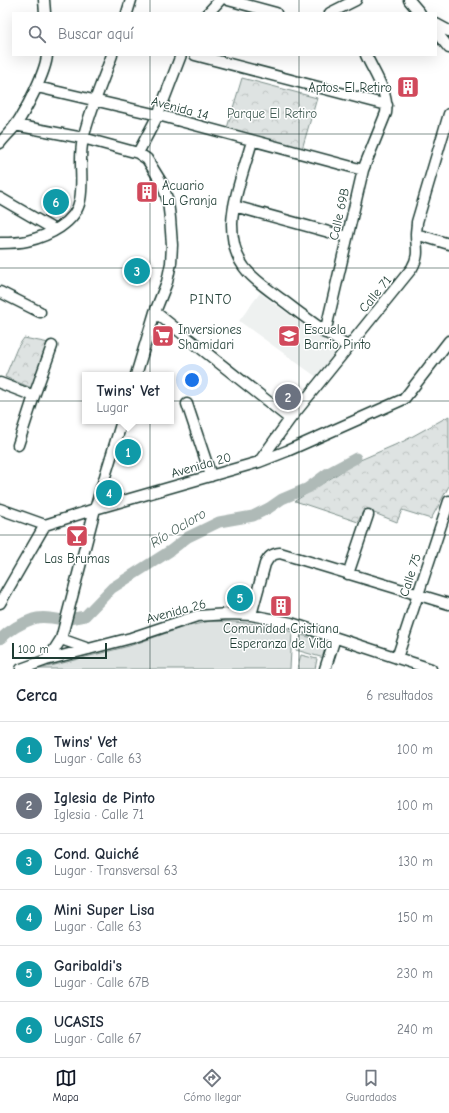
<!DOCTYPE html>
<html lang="es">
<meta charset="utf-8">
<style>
:root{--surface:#fff;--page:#f2f2f3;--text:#1f2937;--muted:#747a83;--line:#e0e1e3;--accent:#111827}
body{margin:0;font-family:"Comic Neue",sans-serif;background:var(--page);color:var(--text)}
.scale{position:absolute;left:12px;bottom:10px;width:95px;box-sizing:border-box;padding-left:4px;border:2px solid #1f3d34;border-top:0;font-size:11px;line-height:14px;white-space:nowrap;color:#1f3d34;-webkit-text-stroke:3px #fff;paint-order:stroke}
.you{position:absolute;left:192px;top:380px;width:14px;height:14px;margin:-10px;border:3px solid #fff;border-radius:50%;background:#1a73e8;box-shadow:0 0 0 6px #1a73e833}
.badge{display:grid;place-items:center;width:26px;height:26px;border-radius:50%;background:var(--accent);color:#fff;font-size:13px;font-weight:700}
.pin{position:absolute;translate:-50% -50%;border:2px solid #fff;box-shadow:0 1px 4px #0006}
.popup{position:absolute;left:82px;top:372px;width:92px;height:52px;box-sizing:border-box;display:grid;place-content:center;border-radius:0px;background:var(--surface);filter:drop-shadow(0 1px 3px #0005);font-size:13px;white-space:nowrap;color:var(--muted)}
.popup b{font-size:15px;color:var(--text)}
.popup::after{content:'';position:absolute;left:50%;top:100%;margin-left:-8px;border:8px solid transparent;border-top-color:var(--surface)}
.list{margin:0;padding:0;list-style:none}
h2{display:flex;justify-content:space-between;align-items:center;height:52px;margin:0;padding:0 16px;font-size:17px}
h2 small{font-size:13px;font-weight:400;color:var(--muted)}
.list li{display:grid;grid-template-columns:26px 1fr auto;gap:12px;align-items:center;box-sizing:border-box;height:56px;padding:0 16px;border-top:1px solid var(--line)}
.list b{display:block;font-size:15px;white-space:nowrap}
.list p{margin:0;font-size:13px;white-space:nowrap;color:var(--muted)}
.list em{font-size:13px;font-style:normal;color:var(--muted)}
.icon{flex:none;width:22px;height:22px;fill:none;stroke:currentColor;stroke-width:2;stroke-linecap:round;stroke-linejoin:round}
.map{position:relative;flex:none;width:449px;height:669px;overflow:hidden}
.search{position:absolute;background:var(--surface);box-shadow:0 4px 16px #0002;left:12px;right:12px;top:12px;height:44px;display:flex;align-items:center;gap:10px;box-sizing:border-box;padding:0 14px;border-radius:0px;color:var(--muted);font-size:15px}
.sheet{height:388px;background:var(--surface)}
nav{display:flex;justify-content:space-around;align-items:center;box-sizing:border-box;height:56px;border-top:1px solid var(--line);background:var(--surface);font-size:11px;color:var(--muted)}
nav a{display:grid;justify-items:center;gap:2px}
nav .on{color:var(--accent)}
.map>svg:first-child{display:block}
.built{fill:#eef1f0}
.green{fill:#dee3e2;stroke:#7e908b}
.forest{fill:url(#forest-crowns);stroke:#7e908b}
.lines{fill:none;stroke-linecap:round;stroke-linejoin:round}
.river{stroke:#afbab7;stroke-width:11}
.minor-casing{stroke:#1f3d34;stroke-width:13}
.minor{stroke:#fff;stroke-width:10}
.grid{fill:none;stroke:#1f3d34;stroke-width:1;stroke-opacity:0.55}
.labels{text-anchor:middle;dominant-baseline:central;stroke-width:3;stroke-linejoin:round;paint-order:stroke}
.poi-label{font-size:13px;fill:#1f3d34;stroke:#fff;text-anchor:start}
.street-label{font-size:13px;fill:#1f3d34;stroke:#fff}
.park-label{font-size:13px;fill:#455e57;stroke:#fff}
.neighbourhood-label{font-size:14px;letter-spacing:1px;fill:#1f3d34;stroke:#fff}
.water-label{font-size:14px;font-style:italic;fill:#4a625b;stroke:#fff}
</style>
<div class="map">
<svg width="449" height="669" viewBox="0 0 449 669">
<defs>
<pattern id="forest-crowns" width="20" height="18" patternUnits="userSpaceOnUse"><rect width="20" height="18" fill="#dee3e2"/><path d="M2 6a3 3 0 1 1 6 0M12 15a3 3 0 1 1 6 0" fill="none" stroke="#bec4c2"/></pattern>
</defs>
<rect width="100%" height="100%" fill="#fff"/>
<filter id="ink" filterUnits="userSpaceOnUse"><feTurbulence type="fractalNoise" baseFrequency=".025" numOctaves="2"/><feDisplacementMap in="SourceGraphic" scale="8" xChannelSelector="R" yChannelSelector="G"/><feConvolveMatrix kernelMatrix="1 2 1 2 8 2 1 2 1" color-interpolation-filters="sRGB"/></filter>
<g filter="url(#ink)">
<path class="built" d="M 260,293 L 338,351 L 318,378 L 239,321 Z"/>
<path class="green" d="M 210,621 C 240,622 263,623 292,632 L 290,669 L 39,669 L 129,646 L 181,628 Z
M 301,635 L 328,642 L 324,658 L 296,650 Z
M 301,655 L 317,659 L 315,669 L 297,669 Z"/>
<path class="forest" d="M 242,78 L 317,98 L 302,149 L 227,128 Z
M 24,338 L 49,343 L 34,389 L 5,377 L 17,348 Z
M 449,416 L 449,486 L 431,519 L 402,510 L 397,522 L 364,509 L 358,522 L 295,501 L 358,461 L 404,441 Z"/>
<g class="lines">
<path class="river" d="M 69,619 L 85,616 L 112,588 L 170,551 L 188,537 L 219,522 L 253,516 L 269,508 L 282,499 L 308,488 L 328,473 L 356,458
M 0,639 C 9,631 21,623 33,619 C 41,616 53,618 62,620"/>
<g class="minor-casing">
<path id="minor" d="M 44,0 L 45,13
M 228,0 L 276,13
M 409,0 L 420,13
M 127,13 L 131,0
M 208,13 L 220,0
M 330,13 L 356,0
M 436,24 L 449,31
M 436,32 L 449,48
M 195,55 L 387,105
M 37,87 L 158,115 L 363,170
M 15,125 L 83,138 L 138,153 L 147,159 L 163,185 L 168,202 L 170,218 L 172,245 L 171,263 L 167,282 L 155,312 L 136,375
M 252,141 C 245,167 233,197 232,224 C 232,241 236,259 248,272 C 257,282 270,291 281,299 C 303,316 325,332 348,347
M 0,143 C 5,137 10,132 15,126 C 25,112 46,72 47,55
M 138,153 L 158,115 L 181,55
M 0,198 L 55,230
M 234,206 L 347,237
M 416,234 L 449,244
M 0,243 C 9,243 19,243 27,241 C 48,236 76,223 80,200 C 84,179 78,160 83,139 C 90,110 102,83 112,55
M 0,292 L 40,312
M 155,312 L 290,419
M 325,333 L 363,170 L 386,113 C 389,93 374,73 366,55
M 0,383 L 34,396
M 187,404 L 211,476
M 18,445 L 34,396 L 52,346
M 259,462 L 290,419 L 412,268 C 420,254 416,249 416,234 C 416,230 417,226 417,222 L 449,114
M 0,509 L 45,525 L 95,509 L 259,462 L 287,451 L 404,399 L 449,341
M 348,574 L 368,515
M 0,603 L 45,525
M 251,615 L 265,564 C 269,556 272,554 280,553 L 449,604
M 61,639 L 89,649
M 397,658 L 449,501
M 46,660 L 54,650 L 61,639 L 95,509 L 122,421
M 21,669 L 46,660 L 131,638 L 197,616 L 229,614 L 251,615 L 291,623 L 431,669
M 325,669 L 335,638"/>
</g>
<use href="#minor" class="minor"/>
</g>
</g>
<path class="grid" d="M 150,0 L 150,13M 299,0 L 299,13M 150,55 L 150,669M 299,55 L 299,669M 0,134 L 449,134M 0,268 L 449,268M 0,401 L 449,401M 0,535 L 449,535"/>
<defs>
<g id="building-square" transform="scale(1.15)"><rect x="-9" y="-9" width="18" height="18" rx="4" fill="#d1495b" stroke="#fff"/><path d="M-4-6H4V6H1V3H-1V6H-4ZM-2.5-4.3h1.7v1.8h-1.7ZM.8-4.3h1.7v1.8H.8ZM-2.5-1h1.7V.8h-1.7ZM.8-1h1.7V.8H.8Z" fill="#fff"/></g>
<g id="supermarket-square" transform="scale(1.15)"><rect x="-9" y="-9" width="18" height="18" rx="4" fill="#d1495b" stroke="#fff"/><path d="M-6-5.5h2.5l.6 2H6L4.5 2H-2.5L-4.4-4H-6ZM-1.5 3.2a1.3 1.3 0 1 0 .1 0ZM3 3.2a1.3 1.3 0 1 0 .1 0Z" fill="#fff"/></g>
<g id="school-square" transform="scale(1.15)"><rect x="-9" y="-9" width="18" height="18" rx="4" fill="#d1495b" stroke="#fff"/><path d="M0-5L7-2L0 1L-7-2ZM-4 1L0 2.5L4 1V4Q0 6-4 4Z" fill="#fff"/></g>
<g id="bar-square" transform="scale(1.15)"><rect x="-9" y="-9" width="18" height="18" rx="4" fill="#d1495b" stroke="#fff"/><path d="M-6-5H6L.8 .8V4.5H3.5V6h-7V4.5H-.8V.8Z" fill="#fff"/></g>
</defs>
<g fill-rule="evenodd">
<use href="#building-square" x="408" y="87"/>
<use href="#building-square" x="147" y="192"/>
<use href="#supermarket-square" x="163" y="336"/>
<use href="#school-square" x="289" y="336"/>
<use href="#bar-square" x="77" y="536"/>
<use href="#building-square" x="281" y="606"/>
</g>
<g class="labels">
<g class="poi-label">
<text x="392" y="87" text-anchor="end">Aptos. El Retiro</text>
<text x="162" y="185">Acuario<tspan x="162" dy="15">La Granja</tspan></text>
<text x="178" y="329">Inversiones<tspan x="178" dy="15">Shamidari</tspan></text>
<text x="304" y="329">Escuela<tspan x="304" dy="15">Barrio Pinto</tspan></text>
<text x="77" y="558" text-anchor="middle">Las Brumas</text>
<text x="281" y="628" text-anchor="middle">Comunidad Cristiana<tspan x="281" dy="15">Esperanza de Vida</tspan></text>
</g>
<g class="street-label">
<text transform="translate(180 108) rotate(15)">Avenida 14</text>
<text transform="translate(339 214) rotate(-77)">Calle 69B</text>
<text transform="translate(375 294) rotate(-51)">Calle 71</text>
<text transform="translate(201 465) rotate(-16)">Avenida 20</text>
<text transform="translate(410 575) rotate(-72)">Calle 75</text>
<text transform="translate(176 611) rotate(-15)">Avenida 26</text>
</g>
<g class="park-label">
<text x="272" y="113">Parque El Retiro</text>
</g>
<g class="neighbourhood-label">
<text x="211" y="299">PINTO</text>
</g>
<g class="water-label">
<text transform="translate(178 528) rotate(-31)">Río Ocloro</text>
</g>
</g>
</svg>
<div class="scale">100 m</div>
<div class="you"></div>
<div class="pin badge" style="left:128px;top:452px;background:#0f9aa8">1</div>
<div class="popup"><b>Twins' Vet</b>Lugar</div>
<div class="pin badge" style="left:288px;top:397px;background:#6b7280">2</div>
<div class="pin badge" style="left:137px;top:271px;background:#0f9aa8">3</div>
<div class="pin badge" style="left:109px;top:493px;background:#0f9aa8">4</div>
<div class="pin badge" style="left:240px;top:598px;background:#0f9aa8">5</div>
<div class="pin badge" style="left:56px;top:202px;background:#0f9aa8">6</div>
<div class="search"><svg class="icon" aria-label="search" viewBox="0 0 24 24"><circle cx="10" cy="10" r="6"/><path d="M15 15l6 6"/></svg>Buscar aquí</div>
</div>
<section class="sheet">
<h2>Cerca<small>6 resultados</small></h2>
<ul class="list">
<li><span class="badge" style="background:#0f9aa8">1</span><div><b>Twins' Vet</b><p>Lugar · Calle 63</p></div><em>100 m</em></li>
<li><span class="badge" style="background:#6b7280">2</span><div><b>Iglesia de Pinto</b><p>Iglesia · Calle 71</p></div><em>100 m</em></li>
<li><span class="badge" style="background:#0f9aa8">3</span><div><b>Cond. Quiché</b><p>Lugar · Transversal 63</p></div><em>130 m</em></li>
<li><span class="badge" style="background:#0f9aa8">4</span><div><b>Mini Super Lisa</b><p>Lugar · Calle 63</p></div><em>150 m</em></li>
<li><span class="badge" style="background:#0f9aa8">5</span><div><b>Garibaldi's</b><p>Lugar · Calle 67B</p></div><em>230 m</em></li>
<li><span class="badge" style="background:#0f9aa8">6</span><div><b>UCASIS</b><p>Lugar · Calle 67</p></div><em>240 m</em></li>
</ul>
</section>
<nav>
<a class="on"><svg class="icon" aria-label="map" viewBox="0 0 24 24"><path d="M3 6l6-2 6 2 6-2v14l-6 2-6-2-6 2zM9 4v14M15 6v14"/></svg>Mapa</a>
<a><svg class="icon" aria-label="directions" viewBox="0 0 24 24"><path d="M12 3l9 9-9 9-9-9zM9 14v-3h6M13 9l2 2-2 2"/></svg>Cómo llegar</a>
<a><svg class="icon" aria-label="saved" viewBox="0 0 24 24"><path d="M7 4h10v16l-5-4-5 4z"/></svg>Guardados</a>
</nav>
